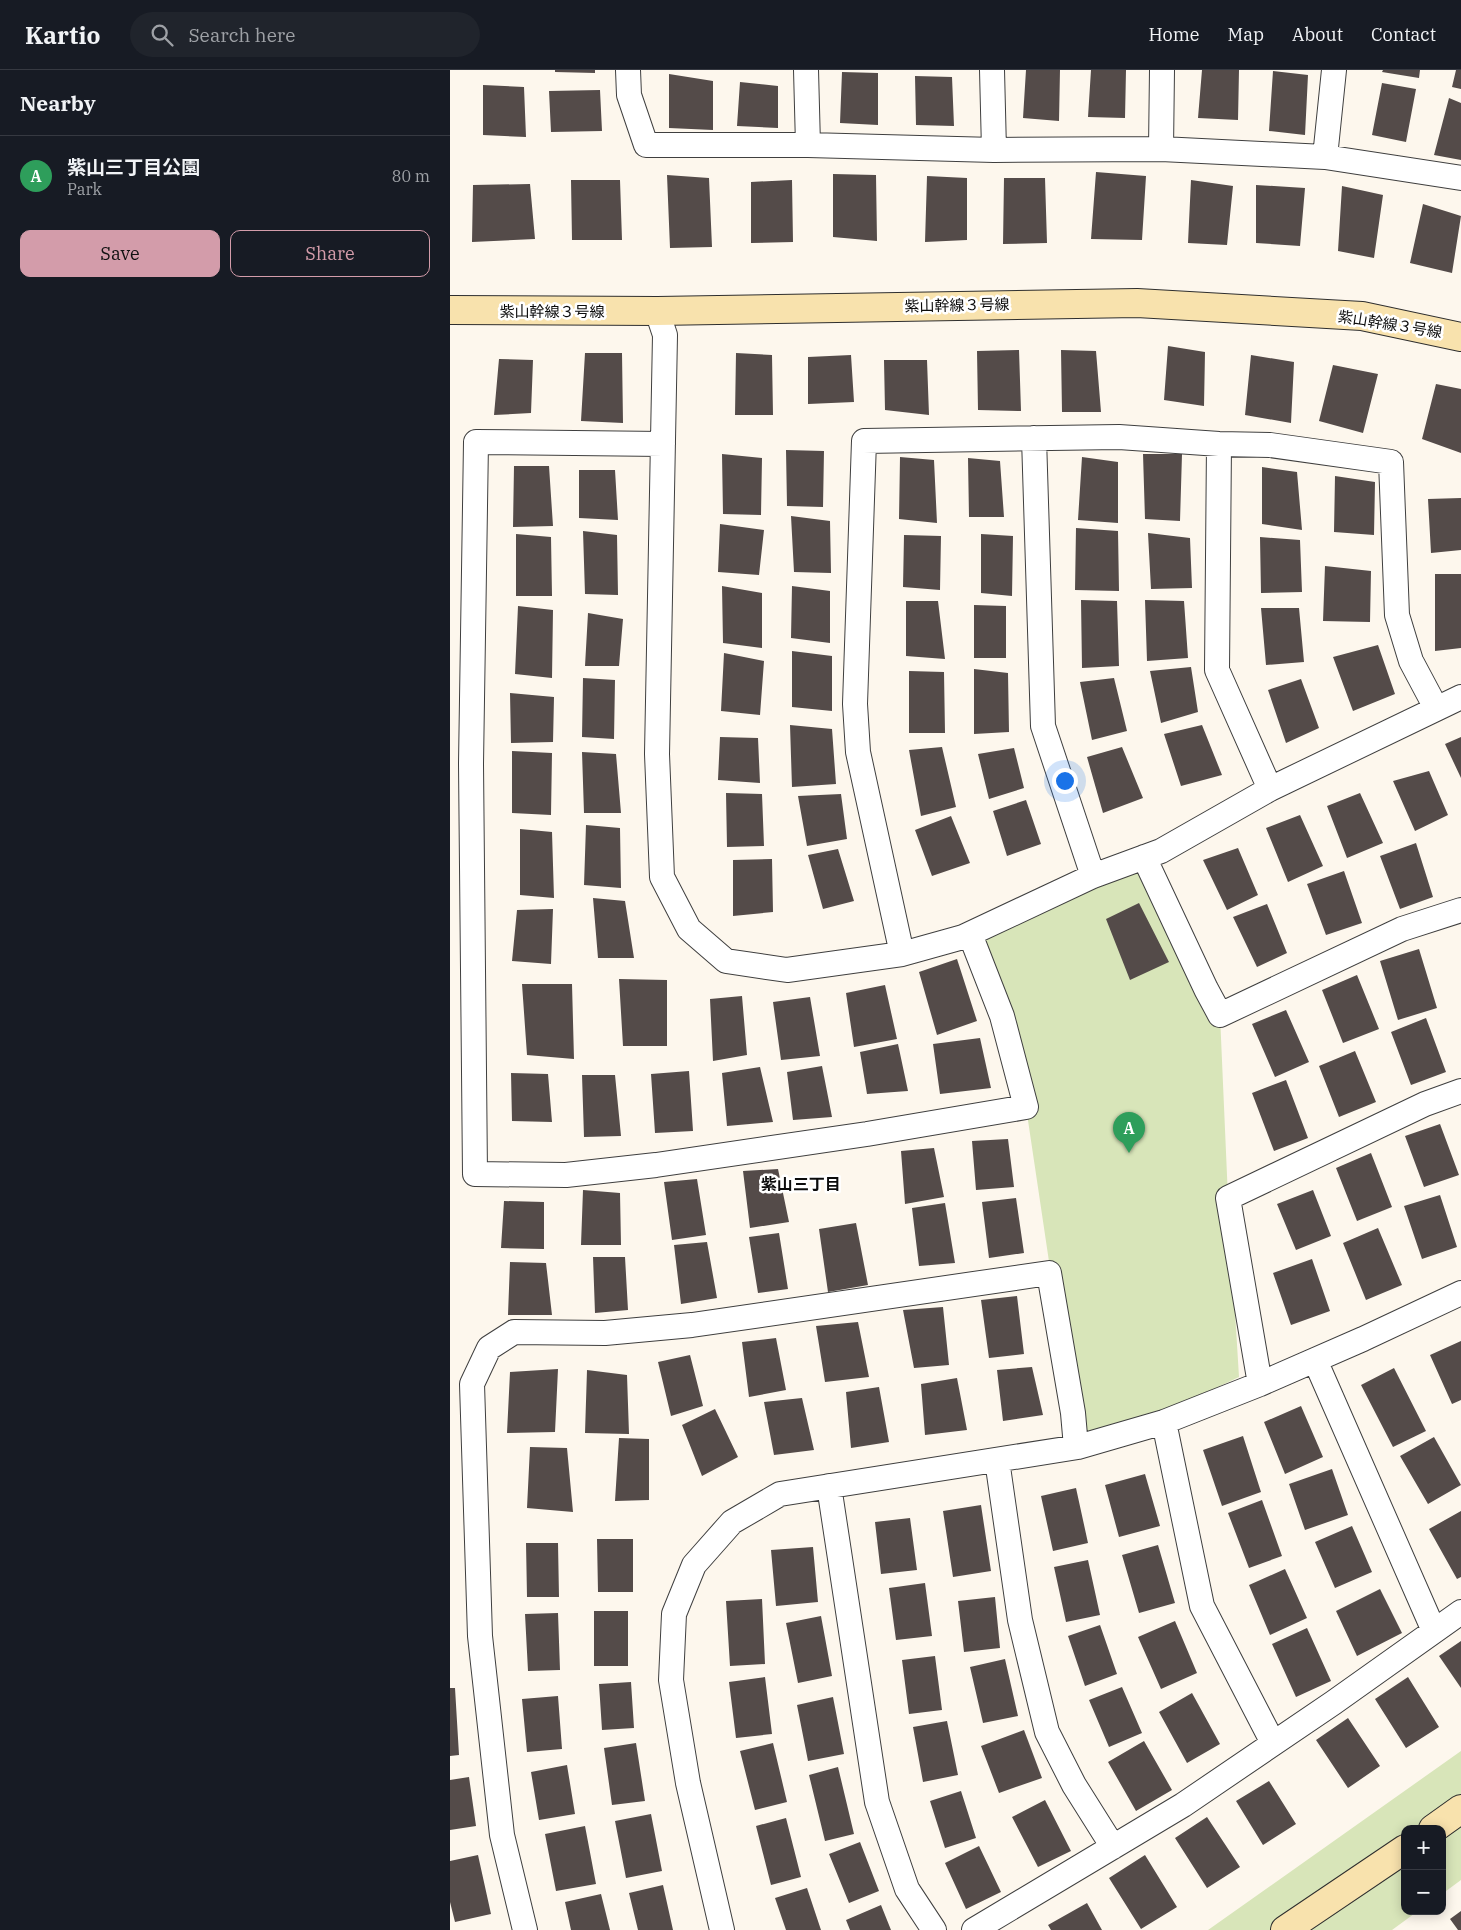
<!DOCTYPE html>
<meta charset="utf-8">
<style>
:root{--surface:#171b24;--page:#20242c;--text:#f1f3f6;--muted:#9ea1a6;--line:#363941;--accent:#d39caa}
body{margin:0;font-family:"IBM Plex Serif","Noto Sans JP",serif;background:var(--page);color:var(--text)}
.controls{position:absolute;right:15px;bottom:15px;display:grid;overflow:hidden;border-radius:10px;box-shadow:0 2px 12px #0003}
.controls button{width:45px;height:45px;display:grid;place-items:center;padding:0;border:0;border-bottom:1px solid var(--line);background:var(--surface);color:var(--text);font:25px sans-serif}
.you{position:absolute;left:614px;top:710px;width:18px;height:18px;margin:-12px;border:4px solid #fff;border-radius:50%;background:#1a73e8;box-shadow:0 0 0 8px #1a73e833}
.badge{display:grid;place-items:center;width:32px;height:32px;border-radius:50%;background:var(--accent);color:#fff;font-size:16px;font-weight:700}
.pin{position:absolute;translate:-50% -41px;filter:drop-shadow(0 1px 2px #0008)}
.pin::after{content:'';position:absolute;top:26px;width:18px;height:15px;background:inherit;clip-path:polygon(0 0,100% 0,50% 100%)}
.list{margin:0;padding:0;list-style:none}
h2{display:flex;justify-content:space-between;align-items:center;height:65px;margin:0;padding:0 20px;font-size:21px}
h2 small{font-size:16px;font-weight:400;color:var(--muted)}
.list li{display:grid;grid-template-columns:32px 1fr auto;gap:15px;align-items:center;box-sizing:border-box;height:80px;padding:0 20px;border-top:1px solid var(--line)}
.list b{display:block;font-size:19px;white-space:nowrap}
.list p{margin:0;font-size:16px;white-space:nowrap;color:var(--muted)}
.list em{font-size:16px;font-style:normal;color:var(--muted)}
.actions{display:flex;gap:10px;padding:15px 20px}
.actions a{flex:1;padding:11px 0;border:1px solid var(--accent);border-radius:10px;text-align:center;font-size:18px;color:var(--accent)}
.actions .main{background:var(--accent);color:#111}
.icon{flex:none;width:28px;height:28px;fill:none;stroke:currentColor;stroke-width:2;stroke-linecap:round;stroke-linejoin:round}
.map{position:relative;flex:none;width:1011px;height:1860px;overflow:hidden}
header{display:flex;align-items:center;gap:30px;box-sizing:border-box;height:70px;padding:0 25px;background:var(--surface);border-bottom:1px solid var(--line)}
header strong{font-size:24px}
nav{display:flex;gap:28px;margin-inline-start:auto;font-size:18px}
.search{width:350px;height:45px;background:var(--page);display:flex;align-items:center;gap:12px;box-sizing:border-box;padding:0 18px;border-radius:28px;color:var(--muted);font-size:19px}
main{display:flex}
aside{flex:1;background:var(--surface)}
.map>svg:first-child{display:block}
.green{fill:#d8e5b9}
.building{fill:#544b49}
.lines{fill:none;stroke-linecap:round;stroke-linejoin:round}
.street-casing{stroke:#3f3f3f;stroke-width:26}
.secondary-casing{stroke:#2e2e2e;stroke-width:30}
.street{stroke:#fff;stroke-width:24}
.secondary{stroke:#f8e2ad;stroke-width:28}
.labels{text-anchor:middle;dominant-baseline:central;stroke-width:5;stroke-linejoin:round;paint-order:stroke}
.street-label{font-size:15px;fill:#0c0c0c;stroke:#fff}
.neighbourhood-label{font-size:16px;font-weight:bold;fill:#0c0c0c;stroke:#fff}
</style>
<header>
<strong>Kartio</strong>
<div class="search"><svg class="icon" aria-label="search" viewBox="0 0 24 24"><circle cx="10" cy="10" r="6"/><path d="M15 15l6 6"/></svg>Search here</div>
<nav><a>Home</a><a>Map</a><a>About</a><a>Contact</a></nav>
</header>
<main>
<aside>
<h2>Nearby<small></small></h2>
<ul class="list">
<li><span class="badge" style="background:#2e9e5b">A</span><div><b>紫山三丁目公園</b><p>Park</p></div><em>80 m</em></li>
</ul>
<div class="actions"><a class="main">Save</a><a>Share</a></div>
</aside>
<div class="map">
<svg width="1011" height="1860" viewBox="0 0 1011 1860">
<rect width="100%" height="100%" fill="#fdf7ed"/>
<path class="green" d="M 694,787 L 770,945 L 778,1128 L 789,1307 L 730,1335 L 625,1366 L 576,1037 L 520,864 Z
M 1011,1681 L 1011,1810 L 992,1824 L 992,1759 L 955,1759 L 955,1841 L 968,1841 L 942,1860 L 758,1860 Z"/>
<path class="building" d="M 105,0 L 145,0 L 145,3 L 105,2 Z
M 576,0 L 610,0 L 609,51 L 573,48 Z
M 641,0 L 676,0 L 675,48 L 638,47 Z
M 752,0 L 789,0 L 788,50 L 748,48 Z
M 933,0 L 970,0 L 969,8 L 932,2 Z
M 1006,0 L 1011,0 L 1011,19 L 1002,17 Z
M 823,1 L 858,5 L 855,65 L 819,61 Z
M 392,2 L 428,3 L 428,55 L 390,53 Z
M 219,4 L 263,11 L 263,60 L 219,58 Z
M 465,6 L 502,7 L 504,56 L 466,55 Z
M 290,12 L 328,16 L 328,58 L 287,56 Z
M 932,13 L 966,19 L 956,72 L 922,65 Z
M 33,15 L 74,17 L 76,67 L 33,65 Z
M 150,20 L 152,61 L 101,62 L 99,21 Z
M 999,28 L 1011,33 L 1011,90 L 984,85 Z
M 646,102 L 696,106 L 692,170 L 641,169 Z
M 383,104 L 426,105 L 427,171 L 383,167 Z
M 217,105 L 259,108 L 262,177 L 220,178 Z
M 477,106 L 517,108 L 517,170 L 475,172 Z
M 554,108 L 595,108 L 597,173 L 553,174 Z
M 121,110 L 170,110 L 172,170 L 122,170 Z
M 342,110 L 343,172 L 301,173 L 301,112 Z
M 741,110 L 783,116 L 777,175 L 738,173 Z
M 80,114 L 85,169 L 22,172 L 23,115 Z
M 806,115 L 855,118 L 850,176 L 806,173 Z
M 892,116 L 933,125 L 924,188 L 888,181 Z
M 973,134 L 1011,146 L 1002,203 L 960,193 Z
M 718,276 L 755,282 L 754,336 L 714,330 Z
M 569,280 L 571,341 L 528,340 L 527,281 Z
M 611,280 L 646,281 L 651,342 L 612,342 Z
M 135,283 L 172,283 L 173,353 L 131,351 Z
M 286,283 L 322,285 L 323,345 L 285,345 Z
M 401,285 L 404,332 L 358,334 L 358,287 Z
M 801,285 L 844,292 L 841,353 L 795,345 Z
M 49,289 L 83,290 L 81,343 L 44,345 Z
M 434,290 L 477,290 L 479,345 L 435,340 Z
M 883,295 L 928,304 L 913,363 L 869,351 Z
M 986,314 L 1011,319 L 1011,383 L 972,369 Z
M 336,380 L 374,381 L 373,437 L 337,436 Z
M 272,384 L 312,388 L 311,445 L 273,444 Z
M 693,384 L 732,384 L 730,451 L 695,449 Z
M 450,387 L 484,390 L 487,453 L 449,449 Z
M 632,387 L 668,392 L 668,453 L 628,450 Z
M 518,388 L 550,391 L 554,447 L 519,447 Z
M 64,396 L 99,396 L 103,456 L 63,457 Z
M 812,397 L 847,402 L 852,460 L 812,454 Z
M 129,400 L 165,400 L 168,450 L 129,448 Z
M 885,406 L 925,412 L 924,465 L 884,462 Z
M 1011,428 L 1011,480 L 981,483 L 978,429 Z
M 341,446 L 380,451 L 381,503 L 344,502 Z
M 270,454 L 314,460 L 309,505 L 268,502 Z
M 626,458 L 668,461 L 669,521 L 625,520 Z
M 133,461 L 167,465 L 168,525 L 135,524 Z
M 698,463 L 740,468 L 742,518 L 701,519 Z
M 66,464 L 101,467 L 102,526 L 66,526 Z
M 531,464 L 563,466 L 562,526 L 531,523 Z
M 454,465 L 491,466 L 490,520 L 453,517 Z
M 810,467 L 850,470 L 852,522 L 811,523 Z
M 875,496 L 921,501 L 920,552 L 873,551 Z
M 985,504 L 1011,504 L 1011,578 L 985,581 Z
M 272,516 L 312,523 L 312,578 L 273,573 Z
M 342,516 L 380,521 L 380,573 L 341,568 Z
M 631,530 L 667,531 L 669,596 L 632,598 Z
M 695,530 L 734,531 L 738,588 L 697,591 Z
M 456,531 L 488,531 L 495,589 L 456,586 Z
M 524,535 L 556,536 L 556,588 L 524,588 Z
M 68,536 L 103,540 L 102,608 L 65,604 Z
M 811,538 L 849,538 L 854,592 L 816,595 Z
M 138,543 L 173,549 L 169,596 L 135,596 Z
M 928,575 L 945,624 L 903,641 L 883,587 Z
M 342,581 L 382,586 L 382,641 L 342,637 Z
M 274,583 L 314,591 L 310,645 L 271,641 Z
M 741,597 L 748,642 L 711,653 L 700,601 Z
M 524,599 L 558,603 L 559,662 L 524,664 Z
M 459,601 L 494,602 L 495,663 L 459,663 Z
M 133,608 L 165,610 L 164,669 L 132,667 Z
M 664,608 L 677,661 L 642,670 L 630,612 Z
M 851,609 L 869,658 L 836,673 L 818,620 Z
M 60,623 L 104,627 L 103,672 L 61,673 Z
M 340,655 L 382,659 L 386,714 L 342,717 Z
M 752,655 L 772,705 L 731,716 L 714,664 Z
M 270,667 L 308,668 L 310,713 L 268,710 Z
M 1011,667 L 1011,708 L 995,674 Z
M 492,677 L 506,737 L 471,746 L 459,680 Z
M 672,677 L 693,728 L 653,743 L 637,687 Z
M 564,678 L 574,718 L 539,729 L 528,684 Z
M 62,681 L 102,683 L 101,745 L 62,743 Z
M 132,682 L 166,684 L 171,743 L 134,743 Z
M 979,701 L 998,745 L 965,761 L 943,711 Z
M 276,723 L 312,724 L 314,776 L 277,777 Z
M 910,723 L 933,773 L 897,788 L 877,736 Z
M 391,724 L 397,769 L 357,776 L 348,726 Z
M 576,730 L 591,774 L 557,786 L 543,741 Z
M 850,745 L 873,796 L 838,812 L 816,758 Z
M 501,746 L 520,793 L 482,806 L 465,760 Z
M 136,755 L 170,758 L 171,818 L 134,815 Z
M 70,759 L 102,762 L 104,828 L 70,825 Z
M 966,773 L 983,827 L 950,839 L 930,786 Z
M 788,778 L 808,825 L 777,840 L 753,790 Z
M 388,779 L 404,831 L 373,839 L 358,785 Z
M 322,789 L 323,842 L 283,846 L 283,790 Z
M 894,801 L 912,853 L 876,865 L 857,814 Z
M 143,828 L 175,831 L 184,888 L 148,888 Z
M 689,833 L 719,892 L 680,910 L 656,849 Z
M 817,834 L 837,883 L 807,897 L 783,847 Z
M 103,839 L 101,894 L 62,891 L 67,840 Z
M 969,879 L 987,938 L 948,950 L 930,891 Z
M 507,889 L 527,951 L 487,965 L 469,902 Z
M 907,905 L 929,959 L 893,973 L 872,920 Z
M 169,909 L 217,910 L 217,976 L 173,976 Z
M 72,914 L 122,914 L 124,989 L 77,985 Z
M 435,915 L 447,969 L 404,977 L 396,923 Z
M 292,926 L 297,985 L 263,991 L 260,929 Z
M 360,927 L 370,986 L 331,990 L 323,932 Z
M 836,940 L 859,992 L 825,1007 L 802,954 Z
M 976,948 L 996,1002 L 961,1015 L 941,962 Z
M 530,968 L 541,1018 L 490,1024 L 483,974 Z
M 448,974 L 458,1021 L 417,1024 L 410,982 Z
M 905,981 L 926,1032 L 889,1047 L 869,996 Z
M 372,996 L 382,1047 L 343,1050 L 337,1002 Z
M 310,997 L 323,1052 L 277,1056 L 272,1003 Z
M 239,1001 L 243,1061 L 205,1063 L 201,1004 Z
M 61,1003 L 98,1004 L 102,1052 L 62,1051 Z
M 132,1005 L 165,1005 L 171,1066 L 134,1067 Z
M 836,1010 L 858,1068 L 824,1081 L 802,1023 Z
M 990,1054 L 1009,1105 L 974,1117 L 955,1066 Z
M 558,1069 L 564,1117 L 526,1120 L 522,1071 Z
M 484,1078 L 494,1127 L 455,1134 L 451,1081 Z
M 921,1083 L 942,1137 L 907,1151 L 886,1098 Z
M 328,1099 L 339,1152 L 300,1158 L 293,1101 Z
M 247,1109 L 256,1165 L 222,1170 L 214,1112 Z
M 133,1120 L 170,1123 L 171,1175 L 131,1175 Z
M 863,1120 L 881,1166 L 846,1180 L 827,1134 Z
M 990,1125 L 1007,1177 L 972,1189 L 954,1136 Z
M 566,1128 L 574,1183 L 539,1188 L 532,1132 Z
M 54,1131 L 94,1132 L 94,1179 L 51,1178 Z
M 495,1133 L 505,1193 L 469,1196 L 462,1138 Z
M 406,1153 L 418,1215 L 378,1222 L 369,1159 Z
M 928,1158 L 952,1215 L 916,1230 L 893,1173 Z
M 329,1163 L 338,1219 L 308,1223 L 299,1167 Z
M 257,1172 L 267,1228 L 231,1234 L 224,1175 Z
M 143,1187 L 175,1187 L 178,1240 L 145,1243 Z
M 862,1189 L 880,1241 L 841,1255 L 823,1203 Z
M 60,1192 L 96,1193 L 102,1245 L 58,1245 Z
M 567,1226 L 574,1284 L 539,1288 L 531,1230 Z
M 493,1237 L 499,1295 L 464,1298 L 453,1240 Z
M 408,1252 L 419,1307 L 375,1312 L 366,1256 Z
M 326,1268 L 336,1320 L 299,1327 L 292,1272 Z
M 1011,1271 L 1011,1330 L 1002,1334 L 980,1285 Z
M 240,1285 L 253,1336 L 221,1346 L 208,1292 Z
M 582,1297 L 593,1345 L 553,1351 L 547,1300 Z
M 944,1298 L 976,1361 L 943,1377 L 911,1315 Z
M 108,1299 L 105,1362 L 57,1363 L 60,1302 Z
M 137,1300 L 177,1305 L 179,1364 L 135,1363 Z
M 507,1308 L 517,1360 L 475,1365 L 471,1314 Z
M 429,1317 L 439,1372 L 401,1378 L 396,1322 Z
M 352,1328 L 364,1380 L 324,1385 L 314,1332 Z
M 851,1336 L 873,1387 L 835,1404 L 814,1352 Z
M 265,1339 L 288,1387 L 252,1406 L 232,1355 Z
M 793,1366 L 811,1422 L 772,1436 L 753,1380 Z
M 984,1367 L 1011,1415 L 978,1434 L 950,1386 Z
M 169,1368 L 199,1369 L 199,1430 L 165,1431 Z
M 80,1377 L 117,1378 L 123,1442 L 77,1438 Z
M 882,1399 L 898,1445 L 855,1460 L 839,1414 Z
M 695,1404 L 710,1456 L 669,1467 L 655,1415 Z
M 626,1418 L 638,1473 L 603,1481 L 591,1426 Z
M 812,1430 L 832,1486 L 799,1498 L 778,1443 Z
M 531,1435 L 541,1501 L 503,1507 L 493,1441 Z
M 1011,1441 L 1011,1507 L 1007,1509 L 979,1459 Z
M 460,1448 L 467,1500 L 431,1504 L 425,1452 Z
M 902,1456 L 922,1502 L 885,1518 L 865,1472 Z
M 147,1469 L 183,1469 L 183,1522 L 148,1522 Z
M 76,1473 L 108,1473 L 109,1527 L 77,1527 Z
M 708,1475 L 725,1533 L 689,1543 L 672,1485 Z
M 363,1477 L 368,1532 L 326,1536 L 321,1480 Z
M 638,1490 L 650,1545 L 616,1552 L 604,1497 Z
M 835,1499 L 857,1548 L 820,1565 L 799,1515 Z
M 475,1513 L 482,1566 L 446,1570 L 439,1518 Z
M 930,1519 L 952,1563 L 907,1586 L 886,1541 Z
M 545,1527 L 550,1578 L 514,1582 L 508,1531 Z
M 312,1529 L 315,1594 L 280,1596 L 276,1531 Z
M 144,1541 L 178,1541 L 178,1596 L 144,1596 Z
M 108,1543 L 110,1600 L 78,1601 L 75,1544 Z
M 371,1546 L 382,1606 L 348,1613 L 336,1553 Z
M 725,1551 L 747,1603 L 711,1619 L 688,1567 Z
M 650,1555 L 667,1604 L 635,1616 L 618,1566 Z
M 857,1558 L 881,1611 L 846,1627 L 822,1574 Z
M 1011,1571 L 1011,1618 L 989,1586 Z
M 485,1586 L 492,1640 L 459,1644 L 452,1590 Z
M 555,1589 L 568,1646 L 533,1653 L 520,1597 Z
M 315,1607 L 322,1664 L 286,1668 L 279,1612 Z
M 958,1607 L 989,1657 L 956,1678 L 925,1629 Z
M 181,1612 L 184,1658 L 152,1660 L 149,1614 Z
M 672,1617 L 692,1663 L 659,1677 L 639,1630 Z
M 0,1618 L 5,1618 L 9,1685 L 0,1686 Z
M 742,1623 L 770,1674 L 737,1693 L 709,1642 Z
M 108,1626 L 112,1679 L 77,1682 L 72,1629 Z
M 383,1627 L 394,1684 L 358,1691 L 347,1635 Z
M 898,1648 L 930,1696 L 898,1718 L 866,1670 Z
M 497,1651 L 508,1705 L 473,1712 L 463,1657 Z
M 574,1660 L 592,1708 L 549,1723 L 531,1676 Z
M 694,1671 L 722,1720 L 686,1741 L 658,1692 Z
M 186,1673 L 195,1731 L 162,1735 L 154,1678 Z
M 323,1673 L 337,1732 L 305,1740 L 290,1681 Z
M 117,1695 L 125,1744 L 89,1750 L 81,1702 Z
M 388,1697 L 404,1764 L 375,1771 L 359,1705 Z
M 19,1707 L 26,1756 L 0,1760 L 0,1710 Z
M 819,1711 L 846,1754 L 813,1775 L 786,1731 Z
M 511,1721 L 526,1768 L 495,1778 L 480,1731 Z
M 595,1730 L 621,1781 L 588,1797 L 562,1747 Z
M 201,1744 L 212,1801 L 176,1808 L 165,1751 Z
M 757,1747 L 790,1797 L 757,1818 L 725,1768 Z
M 336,1748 L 351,1807 L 321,1815 L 306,1756 Z
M 135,1756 L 146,1814 L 106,1821 L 95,1764 Z
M 410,1772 L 429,1821 L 399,1833 L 379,1784 Z
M 529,1776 L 551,1822 L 516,1839 L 495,1793 Z
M 28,1785 L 41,1844 L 5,1852 L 0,1832 L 0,1791 Z
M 695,1785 L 727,1837 L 691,1859 L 659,1808 Z
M 213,1815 L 223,1860 L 188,1860 L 179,1823 Z
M 357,1818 L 371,1860 L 336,1860 L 325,1828 Z
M 151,1824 L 160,1860 L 121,1860 L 115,1832 Z
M 637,1833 L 652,1860 L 601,1860 L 598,1855 Z
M 431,1835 L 441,1860 L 400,1860 L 396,1850 Z
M 1011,1841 L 1011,1860 L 1008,1860 L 1000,1849 Z"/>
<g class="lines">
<g class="street-casing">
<path id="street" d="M 178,0 L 179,25 L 196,75 L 358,75 L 544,80 L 711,79 L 875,87 L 1011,108
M 356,0 L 358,75
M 542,0 L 544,80
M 711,79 L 712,0
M 875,87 L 884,0
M 207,241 L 215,265 L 207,684 L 212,807 L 239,859 L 276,891 L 337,900 L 452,884 L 513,867 L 643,806 L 711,781 L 820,719 L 1011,627
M 584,368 L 593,656 L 643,806
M 213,374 L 26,372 L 21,694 L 25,1104 L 116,1105 L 206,1095 L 417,1064 L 576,1037 L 552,946 L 520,864
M 769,374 L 767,600 L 820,719
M 694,787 L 756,919 L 770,945 L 952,859 L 1011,840
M 452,884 L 408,682 L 405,634 L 414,371 L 669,367 L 769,374 L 820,375 L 941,392 L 947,545 L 961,591 L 986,638
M 865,1290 L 984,1561
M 810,1314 L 778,1128 L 975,1034 L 1011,1021
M 714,1352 L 752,1536 L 823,1673
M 547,1390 L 570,1550 L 597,1662 L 624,1715 L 663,1777
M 379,1416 L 427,1732 L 457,1819 L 484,1860
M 75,1860 L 52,1765 L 30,1566 L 22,1314 L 39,1278 L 64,1262 L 155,1263 L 242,1255 L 599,1203 L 623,1343 L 626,1377
M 272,1860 L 238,1713 L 221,1610 L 224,1544 L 244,1495 L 282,1452 L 330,1424 L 628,1377 L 714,1352 L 810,1314 L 913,1269 L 1011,1223
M 524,1860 L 733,1735 L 883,1633 L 1011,1542"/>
</g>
<g class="secondary-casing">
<path id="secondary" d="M 0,240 L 207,241 L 687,233 L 912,246 L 1011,267
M 983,1759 L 1011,1739
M 835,1860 L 955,1779"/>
</g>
<use href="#street" class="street"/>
<use href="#secondary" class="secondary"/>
</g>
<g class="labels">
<g class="street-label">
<text transform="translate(507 235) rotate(-1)">紫山幹線３号線</text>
<text x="102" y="241">紫山幹線３号線</text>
<text transform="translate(940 254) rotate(9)">紫山幹線３号線</text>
</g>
<g class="neighbourhood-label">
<text x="351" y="1114">紫山三丁目</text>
</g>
</g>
</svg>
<div class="controls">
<button>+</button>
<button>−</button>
</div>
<div class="you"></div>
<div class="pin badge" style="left:679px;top:1083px;background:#2e9e5b">A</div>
</div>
</main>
